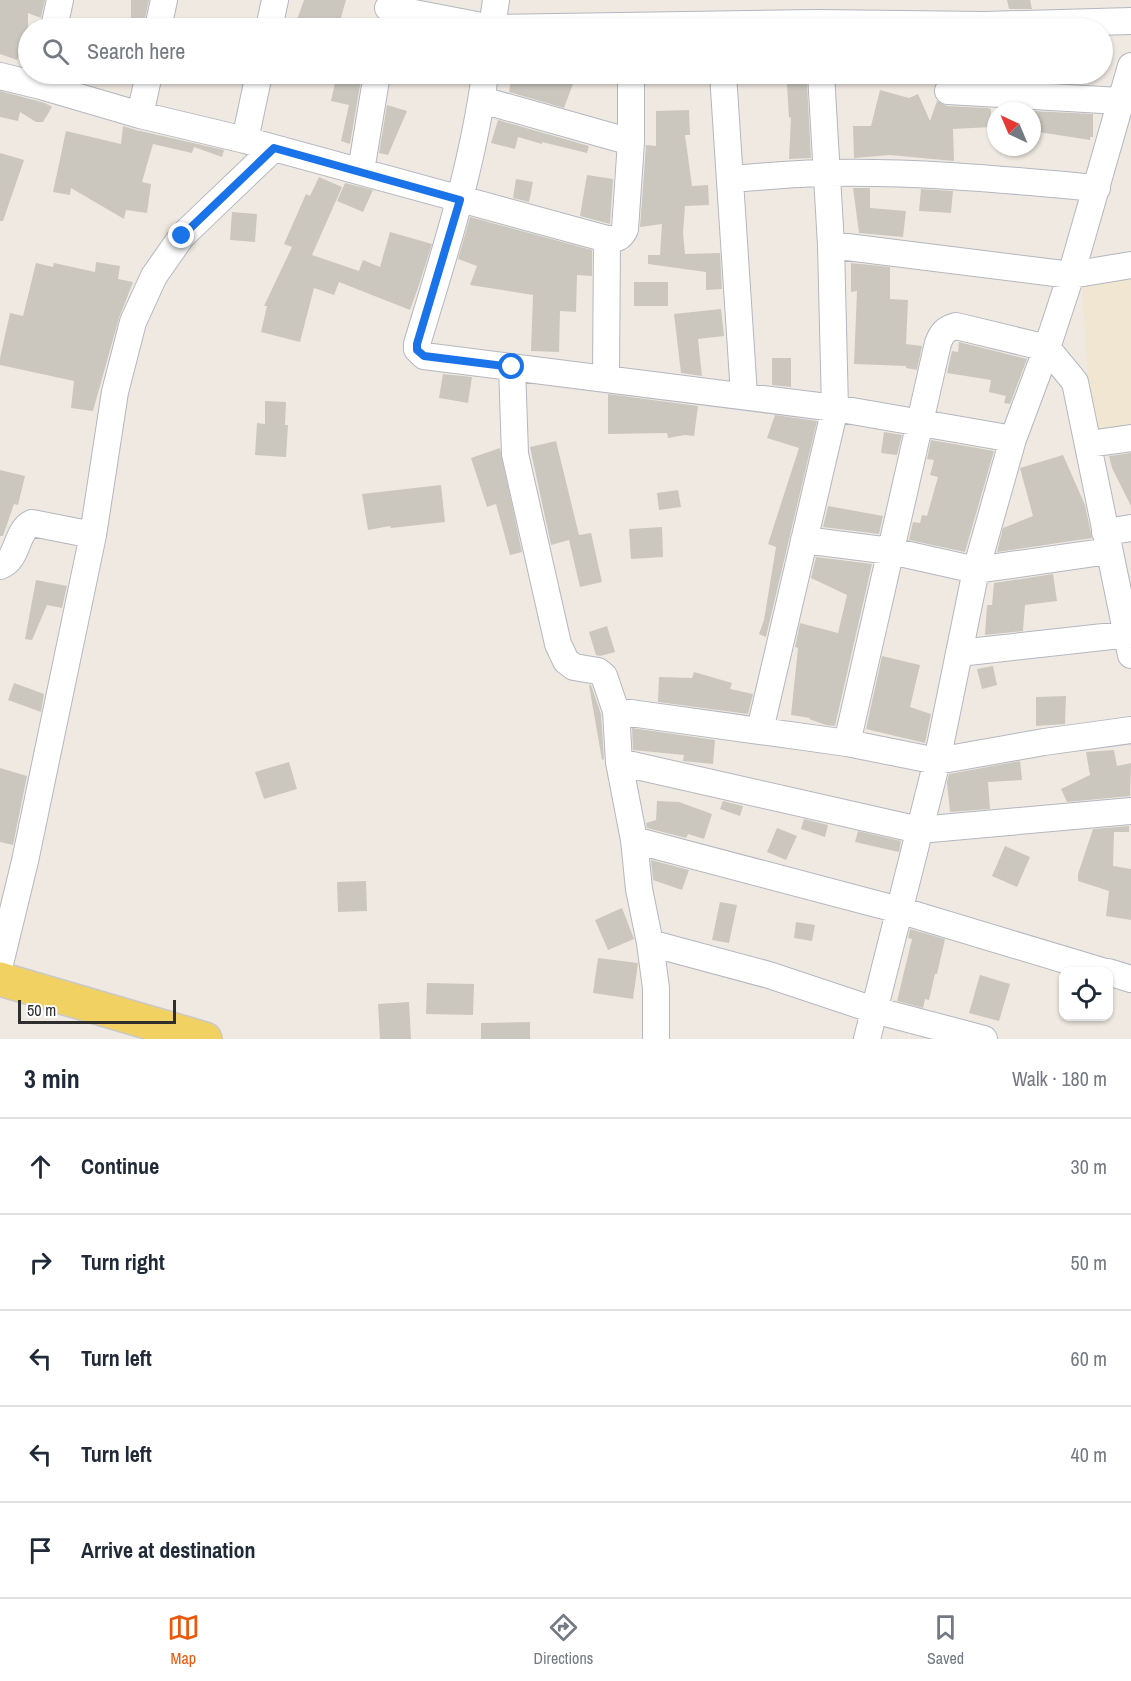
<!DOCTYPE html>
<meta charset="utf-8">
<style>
:root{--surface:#fff;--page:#f6f6f7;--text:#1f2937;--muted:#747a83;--line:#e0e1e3;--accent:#ea580c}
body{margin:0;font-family:"Archivo Narrow",sans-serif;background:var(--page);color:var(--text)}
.controls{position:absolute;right:18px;bottom:18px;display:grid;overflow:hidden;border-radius:12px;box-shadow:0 2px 4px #0004}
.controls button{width:54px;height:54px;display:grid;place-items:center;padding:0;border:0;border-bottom:2px solid var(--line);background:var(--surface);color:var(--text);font:30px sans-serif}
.compass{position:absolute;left:987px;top:102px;width:54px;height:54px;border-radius:50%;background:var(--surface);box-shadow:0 2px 4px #0004;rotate:316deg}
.scale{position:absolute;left:18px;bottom:15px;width:158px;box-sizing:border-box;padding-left:6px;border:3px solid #2e2e2e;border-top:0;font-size:16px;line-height:21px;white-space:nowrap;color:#2e2e2e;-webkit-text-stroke:4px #fff;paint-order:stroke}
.stop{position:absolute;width:18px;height:18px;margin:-14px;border:4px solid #1a73e8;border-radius:50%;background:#fff}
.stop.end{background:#1a73e8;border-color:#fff;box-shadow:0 2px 6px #0008}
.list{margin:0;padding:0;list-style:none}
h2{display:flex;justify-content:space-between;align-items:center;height:78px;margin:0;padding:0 24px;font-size:26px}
h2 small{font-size:20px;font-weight:400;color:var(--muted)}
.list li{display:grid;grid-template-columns:39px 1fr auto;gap:18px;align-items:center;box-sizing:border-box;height:96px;padding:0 24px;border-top:2px solid var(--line)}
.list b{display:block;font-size:22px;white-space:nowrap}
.list em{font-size:20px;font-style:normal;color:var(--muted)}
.icon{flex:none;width:33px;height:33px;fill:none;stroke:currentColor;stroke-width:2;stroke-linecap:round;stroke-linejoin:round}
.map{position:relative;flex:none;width:1131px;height:1039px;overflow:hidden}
.search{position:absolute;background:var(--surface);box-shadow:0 2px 4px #0004;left:18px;right:18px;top:18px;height:66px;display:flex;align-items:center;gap:15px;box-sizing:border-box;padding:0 21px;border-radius:33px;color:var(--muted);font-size:22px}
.sheet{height:558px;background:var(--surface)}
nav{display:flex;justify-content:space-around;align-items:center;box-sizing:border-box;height:84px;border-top:2px solid var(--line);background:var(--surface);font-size:16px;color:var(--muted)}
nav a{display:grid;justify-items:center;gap:3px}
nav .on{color:var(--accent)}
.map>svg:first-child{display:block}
.education{fill:#f0e6d1}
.building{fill:#cbc7bf}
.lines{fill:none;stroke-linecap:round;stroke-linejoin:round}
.minor-casing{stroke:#b4b7c1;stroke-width:28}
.major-casing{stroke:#c9c9c9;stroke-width:36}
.minor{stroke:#fff;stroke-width:26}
.major{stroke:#f2d163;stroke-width:33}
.route{stroke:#1a73e8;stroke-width:8}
</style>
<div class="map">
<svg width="1131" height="1039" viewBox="0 0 1131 1039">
<rect width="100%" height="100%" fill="#efe9e1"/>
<path class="education" d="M 1131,275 L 1131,426 L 1091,432 L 1082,282 Z"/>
<path class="building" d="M 0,0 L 45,0 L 41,18 L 28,13 L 28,61 L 18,57 L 17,60 L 0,54 Z
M 131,0 L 149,0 L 144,23 L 131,23 Z
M 304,0 L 346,0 L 338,28 L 294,28 Z
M 1007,0 L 1030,0 L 1032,9 L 1009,9 Z
M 337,74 L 362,74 L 350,144 L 341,141 L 349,105 L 331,101 Z
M 512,74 L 553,74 L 574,81 L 564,108 L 509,92 Z
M 807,83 L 811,158 L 789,159 L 791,117 L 789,118 L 787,84 Z
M 880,90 L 909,98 L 918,94 L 930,121 L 937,101 L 947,106 L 988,108 L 991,109 L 991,127 L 953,129 L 954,161 L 890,155 L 854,158 L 853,126 L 871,126 Z
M 0,91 L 45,103 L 52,107 L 43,122 L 36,122 L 20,112 L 18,121 L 0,117 Z
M 387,105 L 407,111 L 388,155 L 379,153 Z
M 689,110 L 690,135 L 685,135 L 692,186 L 708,185 L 709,205 L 685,206 L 683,233 L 685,254 L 720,253 L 722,289 L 706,290 L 706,272 L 648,264 L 648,255 L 660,255 L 662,224 L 640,227 L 646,145 L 656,146 L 656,111 Z
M 1032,111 L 1093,114 L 1093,137 L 1090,137 L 1090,140 L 1032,131 Z
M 498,120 L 589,146 L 587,153 L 542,142 L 542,144 L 518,137 L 515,149 L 491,143 Z
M 123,126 L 136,130 L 224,150 L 222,157 L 194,147 L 192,153 L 153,144 L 142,182 L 151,184 L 147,213 L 126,210 L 124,219 L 71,188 L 70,195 L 53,192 L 66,131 L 121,144 Z
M 0,153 L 24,160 L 3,221 L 0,221 Z
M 587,175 L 613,179 L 610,224 L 580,216 Z
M 319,177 L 342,187 L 312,255 L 359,271 L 363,260 L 380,267 L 390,232 L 432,244 L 418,288 L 410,310 L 339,282 L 334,295 L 314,288 L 300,342 L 261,332 L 267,306 L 264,306 L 292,247 L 284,244 L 306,194 L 310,196 Z
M 516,179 L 533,182 L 529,202 L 513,198 Z
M 345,183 L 373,190 L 363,212 L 337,201 Z
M 853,188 L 870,188 L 870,208 L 906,211 L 903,237 L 859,233 Z
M 921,189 L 953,191 L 951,213 L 919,211 Z
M 232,212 L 257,214 L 255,242 L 230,240 Z
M 470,217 L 592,250 L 592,276 L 577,275 L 576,312 L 560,311 L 559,352 L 531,351 L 533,295 L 470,285 L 477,266 L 458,259 Z
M 96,262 L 120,266 L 118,279 L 133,282 L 119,318 L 93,411 L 71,408 L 74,381 L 0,365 L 0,358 L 10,313 L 23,316 L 36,263 L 53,267 L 54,263 L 95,272 Z
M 851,263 L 890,267 L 890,299 L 908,300 L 906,344 L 922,346 L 917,370 L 906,368 L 906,366 L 854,364 L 857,291 L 851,292 Z
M 634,282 L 668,282 L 668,306 L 634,306 Z
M 721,309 L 724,336 L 698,339 L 702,376 L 681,373 L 674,314 Z
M 959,342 L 1027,359 L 1010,404 L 1004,403 L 1006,396 L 989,392 L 991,380 L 947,373 L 952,351 L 958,352 Z
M 772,358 L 791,358 L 791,387 L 772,385 Z
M 443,374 L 472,377 L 468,403 L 439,398 Z
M 608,394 L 698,406 L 694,436 L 685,435 L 668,438 L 667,433 L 608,434 Z
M 265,401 L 286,402 L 285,425 L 288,425 L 286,457 L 255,455 L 257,423 L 265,424 Z
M 775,415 L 817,421 L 766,637 L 759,634 L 764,620 L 776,547 L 768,544 L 799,448 L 767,438 Z
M 884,432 L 902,435 L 897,455 L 881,453 Z
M 931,440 L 994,451 L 965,552 L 909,540 L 913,522 L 920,523 L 922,515 L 927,516 L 938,477 L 930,475 L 934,460 L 927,459 Z
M 556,441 L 579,535 L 591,533 L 602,582 L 580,587 L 569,540 L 551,545 L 530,447 Z
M 500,448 L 522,552 L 510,555 L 496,504 L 487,507 L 471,458 Z
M 1131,453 L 1131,506 L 1112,468 L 1109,456 Z
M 1063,455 L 1085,505 L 1092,538 L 997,552 L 1003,528 L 1033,516 L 1020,468 Z
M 0,470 L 25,476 L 18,505 L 14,504 L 3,536 L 0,536 Z
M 441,485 L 445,522 L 391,528 L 390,526 L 368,530 L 362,494 Z
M 678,490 L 681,507 L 659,510 L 657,493 Z
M 828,506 L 883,516 L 879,534 L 823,527 Z
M 662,527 L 663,557 L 631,559 L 629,529 Z
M 816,557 L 872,564 L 835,726 L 826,725 L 809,719 L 810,718 L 791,715 L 798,648 L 795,647 L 800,623 L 838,633 L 847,595 L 811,578 Z
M 1053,574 L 1057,601 L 1025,605 L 1023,631 L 985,635 L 987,605 L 992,605 L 994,583 Z
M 36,580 L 67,586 L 62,608 L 47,605 L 32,640 L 25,639 Z
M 607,626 L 615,652 L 600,656 L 596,655 L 589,632 Z
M 882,656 L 920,665 L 910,707 L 931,714 L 925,743 L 866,729 Z
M 993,666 L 997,685 L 982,689 L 977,669 Z
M 694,672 L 732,683 L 730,689 L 753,694 L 748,714 L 658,702 L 659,677 L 692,678 Z
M 14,683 L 44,694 L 41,712 L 8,700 Z
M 589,685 L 591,685 L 601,714 L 604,759 L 602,760 Z
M 1066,696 L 1065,724 L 1036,726 L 1036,697 Z
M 632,728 L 715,740 L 713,764 L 683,761 L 684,755 L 633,750 Z
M 1114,750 L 1117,766 L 1131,763 L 1130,796 L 1067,802 L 1061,789 L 1090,775 L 1086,752 Z
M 1020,761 L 1022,780 L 988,782 L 990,809 L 950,812 L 947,782 L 949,774 Z
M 289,762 L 297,789 L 264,799 L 255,772 Z
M 0,768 L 27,776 L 13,845 L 0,842 Z
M 657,801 L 679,802 L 712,814 L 704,839 L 688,834 L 686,838 L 647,828 L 646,823 L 656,820 Z
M 723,801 L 743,806 L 740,816 L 720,809 Z
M 804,819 L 828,825 L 825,837 L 801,829 Z
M 1129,826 L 1129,832 L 1114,832 L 1113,866 L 1131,869 L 1131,920 L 1106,916 L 1109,891 L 1078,881 L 1078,874 L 1093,829 Z
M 777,828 L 797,836 L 786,860 L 767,852 Z
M 858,831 L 901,841 L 899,852 L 855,842 Z
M 1005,846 L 1030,857 L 1017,887 L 992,876 Z
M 651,860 L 689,870 L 682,890 L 653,880 Z
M 366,881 L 367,911 L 338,912 L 337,882 Z
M 720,902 L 737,905 L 729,943 L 712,940 Z
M 622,908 L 634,939 L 608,950 L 595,920 Z
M 796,922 L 815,925 L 812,941 L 794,938 Z
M 910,929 L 945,939 L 937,974 L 935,974 L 929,1000 L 925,999 L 923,1008 L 897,1001 L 912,939 L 908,938 Z
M 598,958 L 638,963 L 633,999 L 593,993 Z
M 980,975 L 1010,984 L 999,1021 L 969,1013 Z
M 427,983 L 474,984 L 473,1015 L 426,1014 Z
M 409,1002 L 411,1039 L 380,1039 L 378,1004 Z
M 530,1022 L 530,1039 L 481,1039 L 481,1023 Z"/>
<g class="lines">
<g class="minor-casing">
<path id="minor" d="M 388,8 L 492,28 L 818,23 L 985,25 L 1131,21
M 54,28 L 60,0
M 158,28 L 164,0
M 269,28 L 275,0
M 492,28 L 496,0
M 485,74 C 473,166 444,255 417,344 L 417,349 L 424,356 L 835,408 L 1013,439
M 723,74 L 744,395
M 0,76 L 41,86 L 140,115 L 245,140 L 607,239 C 617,239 621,238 625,229 L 631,142 L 631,74
M 948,91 L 1120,101
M 482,100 L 631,142
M 140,115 L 149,74
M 245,140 L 259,74
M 361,171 L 377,74
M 731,179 C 763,177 795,173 827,173 C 917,171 1007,180 1097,188
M 831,245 L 1071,275 L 1131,265
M 512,367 L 515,454 L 558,644 L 566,661 L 574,667 L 598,671 L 604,676 L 616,711 L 619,762 L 634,840 L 639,889 L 650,943 L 656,988 L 656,1039
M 606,379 L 607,239
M 1089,444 L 1131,438
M 1105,532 L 1131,528
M 804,540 L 891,551 L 976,570 L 1109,551
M 0,566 C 19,560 15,531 32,523 L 93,535
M 959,653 L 1131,634
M 616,711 L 847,743 L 937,761 L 1044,742 L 1131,730
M 760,730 L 835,408 L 831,245 L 821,74
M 847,743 L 938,343 C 942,333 945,329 956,326 L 1047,348 L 1075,382 L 1131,655
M 619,762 L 919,830 L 1131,811
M 634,840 L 899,910 L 1105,972
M 650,943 L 769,975 L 874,1010 L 984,1039
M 0,964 L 25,861 L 93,535 L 115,392 L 133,322 L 154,276 L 182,236 L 274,148
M 1108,972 L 1131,979
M 867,1039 L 937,761 L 976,570 L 1013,439 L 1047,348 L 1071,275 L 1131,66"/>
</g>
<g class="major-casing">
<path id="major" d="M 0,979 L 205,1039"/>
</g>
<use href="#minor" class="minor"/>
<use href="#major" class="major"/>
</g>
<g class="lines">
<path class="route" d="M 182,236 L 274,148 L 460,200 L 417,344 L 417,350 L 424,356 L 512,367"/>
</g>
</svg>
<div class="controls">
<button><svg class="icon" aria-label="locate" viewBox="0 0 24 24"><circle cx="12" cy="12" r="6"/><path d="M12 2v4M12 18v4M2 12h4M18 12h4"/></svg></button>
</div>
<svg class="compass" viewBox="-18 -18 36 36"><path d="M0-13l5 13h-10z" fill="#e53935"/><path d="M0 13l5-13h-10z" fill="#747a83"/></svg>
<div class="scale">50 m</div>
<div class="stop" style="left:512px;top:367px"></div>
<div class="stop end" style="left:182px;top:236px"></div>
<div class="search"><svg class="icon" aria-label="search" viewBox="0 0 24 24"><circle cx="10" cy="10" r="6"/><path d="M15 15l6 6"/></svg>Search here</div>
</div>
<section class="sheet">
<h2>3 min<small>Walk · 180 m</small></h2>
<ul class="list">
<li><svg class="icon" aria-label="ahead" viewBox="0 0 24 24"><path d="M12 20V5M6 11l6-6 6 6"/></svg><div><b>Continue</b></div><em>30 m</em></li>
<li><svg class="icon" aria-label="right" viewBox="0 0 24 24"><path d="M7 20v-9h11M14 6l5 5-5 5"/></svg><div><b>Turn right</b></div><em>50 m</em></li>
<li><svg class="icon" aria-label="left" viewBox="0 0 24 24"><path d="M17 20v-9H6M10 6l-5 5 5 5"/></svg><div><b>Turn left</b></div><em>60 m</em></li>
<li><svg class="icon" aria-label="left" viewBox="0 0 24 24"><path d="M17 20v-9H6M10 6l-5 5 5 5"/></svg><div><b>Turn left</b></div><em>40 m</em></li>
<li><svg class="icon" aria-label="arrive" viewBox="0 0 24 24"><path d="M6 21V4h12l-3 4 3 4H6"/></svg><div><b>Arrive at destination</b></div></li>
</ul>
</section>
<nav>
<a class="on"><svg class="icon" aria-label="map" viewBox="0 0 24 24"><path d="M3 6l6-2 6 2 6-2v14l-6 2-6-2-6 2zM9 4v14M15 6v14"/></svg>Map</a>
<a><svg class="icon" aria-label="directions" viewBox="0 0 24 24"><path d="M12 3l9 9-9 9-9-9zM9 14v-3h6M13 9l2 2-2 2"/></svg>Directions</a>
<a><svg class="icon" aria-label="saved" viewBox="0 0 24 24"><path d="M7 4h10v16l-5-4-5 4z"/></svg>Saved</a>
</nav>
